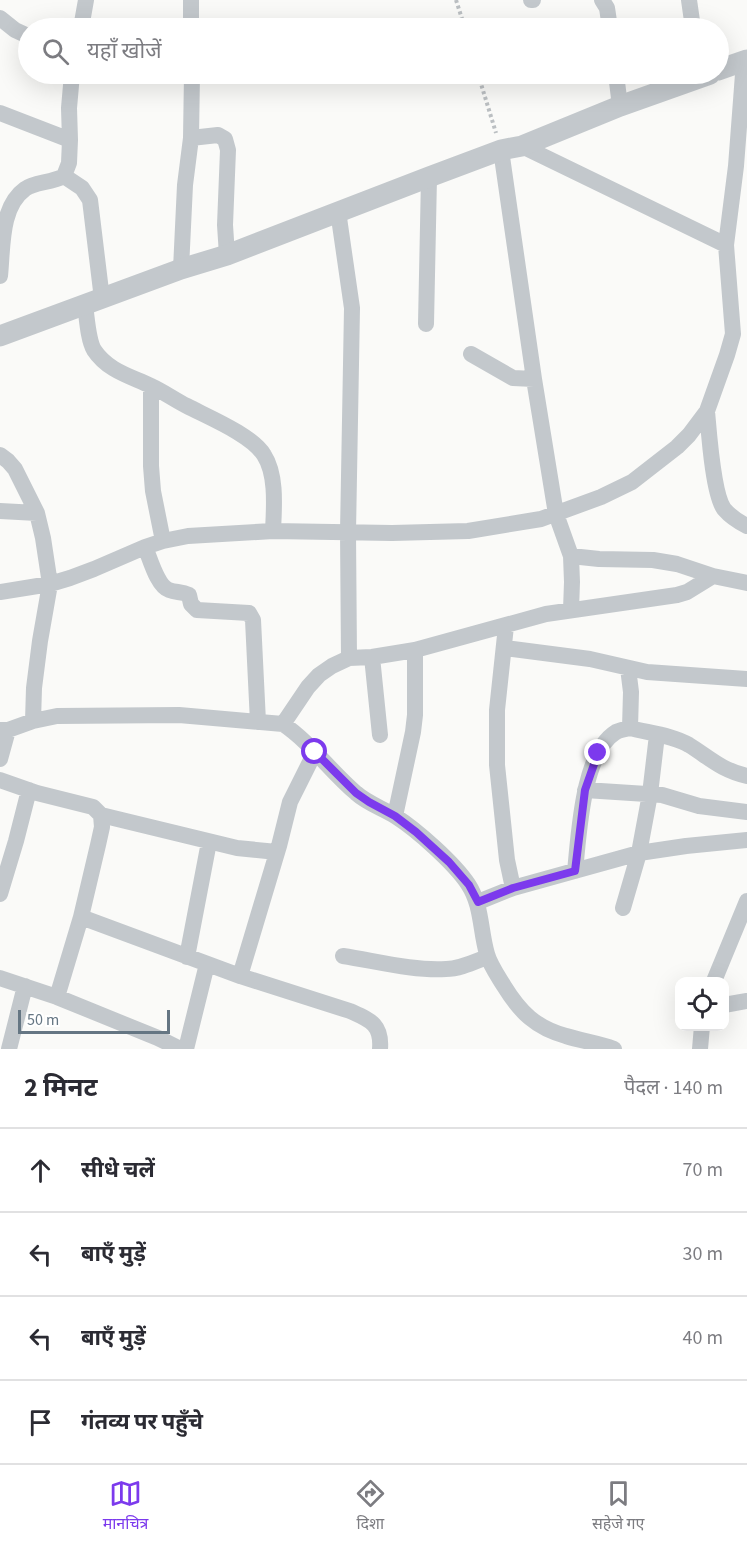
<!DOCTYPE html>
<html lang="hi">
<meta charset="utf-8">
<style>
:root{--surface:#fff;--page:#f2f2f3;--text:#2b2b33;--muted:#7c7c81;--line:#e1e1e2;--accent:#7c3aed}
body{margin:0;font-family:"Source Sans 3","Noto Sans Devanagari",sans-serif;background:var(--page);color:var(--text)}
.controls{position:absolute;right:18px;bottom:18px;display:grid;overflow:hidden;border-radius:12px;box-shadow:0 6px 24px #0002}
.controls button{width:54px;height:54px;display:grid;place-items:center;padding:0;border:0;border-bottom:2px solid var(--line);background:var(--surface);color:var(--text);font:30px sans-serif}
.scale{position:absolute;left:18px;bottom:15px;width:152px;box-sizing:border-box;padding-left:6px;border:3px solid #657683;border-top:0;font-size:16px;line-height:21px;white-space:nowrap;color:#657683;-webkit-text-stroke:4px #fff;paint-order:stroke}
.stop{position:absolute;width:18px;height:18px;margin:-14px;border:4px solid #7c3aed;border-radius:50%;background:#fff}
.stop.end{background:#7c3aed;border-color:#fff;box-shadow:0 2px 6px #0008}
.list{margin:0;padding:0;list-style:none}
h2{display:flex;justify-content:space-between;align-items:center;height:78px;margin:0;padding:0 24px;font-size:26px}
h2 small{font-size:20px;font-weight:400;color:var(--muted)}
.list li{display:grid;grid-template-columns:39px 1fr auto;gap:18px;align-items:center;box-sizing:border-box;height:84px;padding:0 24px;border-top:2px solid var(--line)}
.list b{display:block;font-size:22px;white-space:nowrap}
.list em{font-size:20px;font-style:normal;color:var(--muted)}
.icon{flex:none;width:33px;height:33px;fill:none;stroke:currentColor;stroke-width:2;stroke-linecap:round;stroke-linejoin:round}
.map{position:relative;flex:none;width:747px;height:1049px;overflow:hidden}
.search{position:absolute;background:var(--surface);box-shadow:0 6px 24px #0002;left:18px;right:18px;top:18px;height:66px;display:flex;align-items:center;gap:15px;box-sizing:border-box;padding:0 21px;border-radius:33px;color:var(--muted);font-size:22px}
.sheet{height:414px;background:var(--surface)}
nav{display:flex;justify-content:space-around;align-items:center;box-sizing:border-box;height:84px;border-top:2px solid var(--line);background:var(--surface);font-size:16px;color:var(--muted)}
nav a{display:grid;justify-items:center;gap:3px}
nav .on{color:var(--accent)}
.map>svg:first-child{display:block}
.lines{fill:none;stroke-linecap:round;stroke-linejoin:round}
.path{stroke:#bbbfc2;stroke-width:4;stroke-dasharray:3 3;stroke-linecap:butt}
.minor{stroke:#c3c8cc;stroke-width:16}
.tertiary{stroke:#c3c8cc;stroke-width:21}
.route{stroke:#7c3aed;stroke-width:8}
</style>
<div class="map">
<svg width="747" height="1049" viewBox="0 0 747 1049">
<rect width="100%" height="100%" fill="#fafaf8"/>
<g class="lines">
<path class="path" d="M 456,0 L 465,28
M 478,74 L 496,133"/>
<path class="minor" d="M 191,0 L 191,28
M 531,0 L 533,0
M 602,0 L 607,8 L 610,28
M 689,0 L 693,28
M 0,18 L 15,30 L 28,36
M 81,28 L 86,0
M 616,74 L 620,106
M 0,113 L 70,140
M 191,138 L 218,135 L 225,139 L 228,150 L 225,225 L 227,255
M 522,146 L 726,245
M 501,150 L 534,379 L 556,514 L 571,556 L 572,582 L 571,610
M 64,176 L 82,188 L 90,200 L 102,299
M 338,211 L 352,308 L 348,532 L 349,658
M 181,269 L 185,185 L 191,138 L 192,74
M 0,276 C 3,248 0,207 25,189 C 34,182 51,183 64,176 L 69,163 L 70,140 L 69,108 L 72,74
M 85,305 C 87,318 88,340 94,350 C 108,371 130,376 151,386 C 164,392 175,400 187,406 C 208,417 252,435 264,455 C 277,475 274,508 273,531
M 426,324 L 429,177
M 471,354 L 513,378 L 534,379
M 151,386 L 151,466 L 153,491 L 163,541
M 707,411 C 709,433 713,494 724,509 C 730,516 739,522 747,526
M 0,455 L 8,461 L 15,469 L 37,513 L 43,538 L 50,584 L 40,641 L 34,688 L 33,721
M 0,511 L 37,513
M 145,547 C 150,558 157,586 169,590 C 176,593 181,591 189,595 L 191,604 L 197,610 L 249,613 L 253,620 L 258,722
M 571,556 L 599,559 L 653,560 L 677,564 L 713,576
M 0,592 L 50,584 L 70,578 L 94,569 L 145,547 L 163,541 L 188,536 L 273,531 L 392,533 L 468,531 L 541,519 L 601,497 L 632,482 L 677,447 L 689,435 L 707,411 L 727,355 L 733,334 L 726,245 L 736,166 L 744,61
M 506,626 L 497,710 L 497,765 L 507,860 L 513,888
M 505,648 L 590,659 L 647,672 L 747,679
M 372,657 L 380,735
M 283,724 L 308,687 L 319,675 L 332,666 L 349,658 L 372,657 L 415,650 L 546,614 L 677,595 L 687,592 L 713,576 L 747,583
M 630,728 C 649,733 672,735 689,745 C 710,758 721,770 747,776
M 0,730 L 8,730 L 33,721 L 57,716 L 179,715 L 283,724 C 311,743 330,771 356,793 C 367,803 382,808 395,816 C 417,830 454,863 468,884 C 482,905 480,930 487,954 C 490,965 498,976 504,986 C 520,1012 536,1028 566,1036 C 582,1041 598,1043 614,1049
M 0,759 L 8,730
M 0,780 L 37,793 L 93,807 L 101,815 L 102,827 L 98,845 L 81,917 L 57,997
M 585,790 L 662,795 L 699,806 L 747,812
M 101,815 L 237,848 L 277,852
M 395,816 L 413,732 L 415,715 L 415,650
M 575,871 C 579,835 582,753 616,732 C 620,730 625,729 630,728 L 631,692 L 628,668
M 0,894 L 16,841 L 29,790
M 478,902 L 513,888 L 639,853 L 686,846 L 747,840
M 623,908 L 639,853 L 650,794 L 657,735
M 81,917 L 240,976 L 350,1011 C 370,1020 382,1024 380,1049
M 343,956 C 376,961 413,971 446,969 C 460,969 474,962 487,957
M 187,957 L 209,842
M 240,976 L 279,846 L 290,802 L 315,752
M 0,978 L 57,997 L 158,1038 L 180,1049
M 714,981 L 747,901
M 724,1005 L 747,1001
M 9,1049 L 25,986
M 186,1049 L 207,964
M 700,1049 L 702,1026"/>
<path class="tertiary" d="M 718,70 L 747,60
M 0,336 L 181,269 L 227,255 L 429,177 L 501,150 L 522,146 L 620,106 L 710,74"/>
</g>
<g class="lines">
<path class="route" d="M 315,752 L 356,793 L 369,802 L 395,816 L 416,832 L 449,862 L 469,885 L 478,902 L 513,888 L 575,871 L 585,790 L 598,753"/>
</g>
</svg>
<div class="controls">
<button><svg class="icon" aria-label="locate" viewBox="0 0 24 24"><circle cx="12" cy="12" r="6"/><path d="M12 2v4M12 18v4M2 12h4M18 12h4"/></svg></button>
</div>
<div class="scale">50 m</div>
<div class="stop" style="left:315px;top:752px"></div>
<div class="stop end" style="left:598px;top:753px"></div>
<div class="search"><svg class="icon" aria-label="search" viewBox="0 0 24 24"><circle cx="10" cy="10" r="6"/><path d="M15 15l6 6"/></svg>यहाँ खोजें</div>
</div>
<section class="sheet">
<h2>2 मिनट<small>पैदल · 140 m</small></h2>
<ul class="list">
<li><svg class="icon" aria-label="ahead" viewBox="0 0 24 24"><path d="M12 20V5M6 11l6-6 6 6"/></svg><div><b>सीधे चलें</b></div><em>70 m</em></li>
<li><svg class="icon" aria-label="left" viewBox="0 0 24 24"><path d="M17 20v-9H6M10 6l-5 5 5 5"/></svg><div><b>बाएँ मुड़ें</b></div><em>30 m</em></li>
<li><svg class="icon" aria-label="left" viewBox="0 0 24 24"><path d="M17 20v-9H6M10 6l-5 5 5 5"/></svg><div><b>बाएँ मुड़ें</b></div><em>40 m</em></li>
<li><svg class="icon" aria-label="arrive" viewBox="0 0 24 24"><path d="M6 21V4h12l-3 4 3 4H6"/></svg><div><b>गंतव्य पर पहुँचे</b></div></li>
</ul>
</section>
<nav>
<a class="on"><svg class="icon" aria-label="map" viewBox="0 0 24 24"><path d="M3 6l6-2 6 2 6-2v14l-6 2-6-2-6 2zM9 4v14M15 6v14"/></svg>मानचित्र</a>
<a><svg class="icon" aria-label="directions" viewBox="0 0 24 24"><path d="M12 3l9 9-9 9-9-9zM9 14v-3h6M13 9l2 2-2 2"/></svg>दिशा</a>
<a><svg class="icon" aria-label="saved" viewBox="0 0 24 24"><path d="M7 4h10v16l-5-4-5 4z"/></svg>सहेजे गए</a>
</nav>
